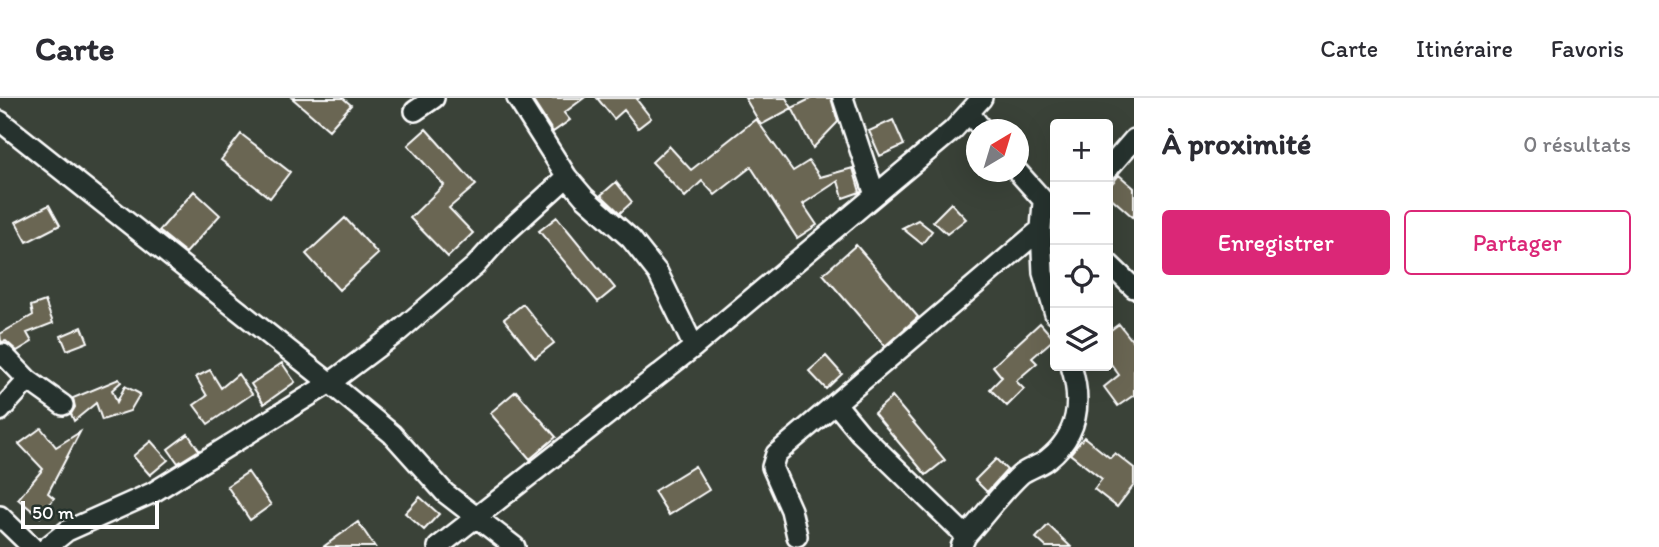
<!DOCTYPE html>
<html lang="fr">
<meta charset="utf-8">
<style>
:root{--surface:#fff;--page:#f7f7f7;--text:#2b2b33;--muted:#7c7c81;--line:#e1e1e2;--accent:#db2777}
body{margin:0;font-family:Itim,sans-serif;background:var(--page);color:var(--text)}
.controls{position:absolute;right:21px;top:21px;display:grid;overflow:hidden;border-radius:7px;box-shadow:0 7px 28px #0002}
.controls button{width:63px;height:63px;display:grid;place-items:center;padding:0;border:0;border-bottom:2px solid var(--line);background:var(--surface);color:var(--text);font:35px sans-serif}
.compass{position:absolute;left:966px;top:21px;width:63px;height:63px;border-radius:50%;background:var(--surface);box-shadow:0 7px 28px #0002;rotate:38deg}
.scale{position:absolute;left:21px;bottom:18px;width:138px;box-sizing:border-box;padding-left:7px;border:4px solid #fff;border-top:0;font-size:19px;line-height:24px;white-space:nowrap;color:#fff;-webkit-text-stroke:5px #26332d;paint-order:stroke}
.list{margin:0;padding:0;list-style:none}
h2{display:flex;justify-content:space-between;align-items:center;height:91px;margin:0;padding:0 28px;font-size:30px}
h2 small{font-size:23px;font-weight:400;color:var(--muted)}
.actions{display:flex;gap:14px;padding:21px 28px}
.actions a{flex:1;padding:16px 0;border:2px solid var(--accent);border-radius:7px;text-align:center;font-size:24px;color:var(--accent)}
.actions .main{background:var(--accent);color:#fff}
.icon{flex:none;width:38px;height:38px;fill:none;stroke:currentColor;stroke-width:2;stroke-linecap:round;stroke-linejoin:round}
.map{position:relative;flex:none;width:1134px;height:449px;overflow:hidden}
header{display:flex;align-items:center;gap:42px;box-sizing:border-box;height:98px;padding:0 35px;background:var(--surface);border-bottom:2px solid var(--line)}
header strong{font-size:33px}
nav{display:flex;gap:38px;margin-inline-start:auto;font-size:24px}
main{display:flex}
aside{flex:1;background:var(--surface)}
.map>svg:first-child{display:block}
.building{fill:#6a6653;stroke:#fff;stroke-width:2}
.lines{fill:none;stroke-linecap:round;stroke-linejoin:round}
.street-casing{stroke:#fff;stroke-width:24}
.street{stroke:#26332d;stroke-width:19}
</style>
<header>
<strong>Carte</strong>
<nav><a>Carte</a><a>Itinéraire</a><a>Favoris</a></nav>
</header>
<main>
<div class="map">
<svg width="1134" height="449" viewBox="0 0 1134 449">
<rect width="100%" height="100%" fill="#3a4238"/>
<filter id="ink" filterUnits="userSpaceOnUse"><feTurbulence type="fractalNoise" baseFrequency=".0143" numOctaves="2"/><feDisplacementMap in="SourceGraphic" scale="14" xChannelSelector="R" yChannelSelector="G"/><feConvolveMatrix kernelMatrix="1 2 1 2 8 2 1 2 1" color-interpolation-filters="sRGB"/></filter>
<g filter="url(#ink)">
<path class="building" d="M 292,0 L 343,0 L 351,7 L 329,32 Z
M 531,0 L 584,0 L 564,15 L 570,22 L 553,34 Z
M 597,0 L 639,0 L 637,2 L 651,20 L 638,30 L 624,12 L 614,21 Z
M 745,0 L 786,0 L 792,10 L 761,27 Z
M 812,0 L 831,0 L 838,24 L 813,50 L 792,10 Z
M 756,21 L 793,73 L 809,63 L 820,79 L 853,70 L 860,94 L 843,100 L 838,83 L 803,106 L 817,127 L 797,140 L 751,69 L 715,97 L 702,83 L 685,99 L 652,64 L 669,48 L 691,72 Z
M 893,22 L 904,47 L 880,58 L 869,33 Z
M 426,31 L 476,87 L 449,110 L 473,135 L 448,159 L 410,120 L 444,87 L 408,47 Z
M 241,36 L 290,74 L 270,100 L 221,62 Z
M 1119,77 L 1134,90 L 1134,120 L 1108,97 L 1108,90 Z
M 616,84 L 632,104 L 620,115 L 601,97 Z
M 194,93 L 220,117 L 186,155 L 159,133 Z
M 951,105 L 966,121 L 947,136 L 933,123 Z
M 49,107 L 60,127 L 27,144 L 16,124 Z
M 557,119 L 615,190 L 598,204 L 539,133 Z
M 345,120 L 378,156 L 339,192 L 306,156 Z
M 918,122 L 932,133 L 922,146 L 902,130 Z
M 856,147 L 918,219 L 885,248 L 823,176 Z
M 45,203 L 53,225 L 27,235 L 32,244 L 17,253 L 6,243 L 1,244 L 0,236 L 33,217 L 31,208 Z
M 523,206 L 554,245 L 535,260 L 504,221 Z
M 1040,225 L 1054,241 L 1032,260 L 1037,265 L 1016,283 L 1024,291 L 1007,308 L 990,291 L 1002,279 L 993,268 Z
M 1119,226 L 1134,245 L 1134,297 L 1118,308 L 1104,289 L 1119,277 L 1108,262 L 1108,234 Z
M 82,229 L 88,244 L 67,252 L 61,238 Z
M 826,258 L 842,276 L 826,291 L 809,273 Z
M 282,265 L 295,284 L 264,306 L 251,286 Z
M 210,272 L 221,290 L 238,276 L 252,296 L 208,326 L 194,307 L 207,298 L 196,279 Z
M 119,281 L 121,284 L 112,292 L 117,304 L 125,288 L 140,296 L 130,313 L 102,322 L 96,305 L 74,323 L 71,316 L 75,309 L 73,300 Z
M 516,293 L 556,339 L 530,361 L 490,315 Z
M 892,299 L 945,362 L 926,377 L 874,315 Z
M 41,330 L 56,349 L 80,334 L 48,395 L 54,400 L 40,419 L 18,401 L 43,371 L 19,346 Z
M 188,336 L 199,352 L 178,365 L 168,351 Z
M 1084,339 L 1110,360 L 1115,355 L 1134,370 L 1134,387 L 1117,409 L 1094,391 L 1102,381 L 1070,356 Z
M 151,343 L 168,362 L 150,377 L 133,358 Z
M 996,361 L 1007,372 L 987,394 L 975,382 Z
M 695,368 L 709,392 L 669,417 L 654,393 Z
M 248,374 L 271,407 L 250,422 L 227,388 Z
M 420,399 L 439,416 L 424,432 L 405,415 Z
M 358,424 L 375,449 L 323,449 Z
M 1048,427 L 1071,449 L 1046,449 L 1036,440 Z"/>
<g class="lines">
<g class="street-casing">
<path id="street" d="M 517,0 L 567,79 L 584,99 L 631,141 L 658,175 L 694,249
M 843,0 L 875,97
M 415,13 L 434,0
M 970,16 L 983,32
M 0,23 L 330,285 L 392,336 L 445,395 L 515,449
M 1108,71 L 1134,41
M 1018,74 L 1052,112
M 1041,131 L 1043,175 L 1055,216
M 1108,165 L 1134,190
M 28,282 L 63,307
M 836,306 L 860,335 L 966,438 L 961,449
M 0,313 L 28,282 L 3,256
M 0,418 L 32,449
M 797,438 L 791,412 L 772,369 L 776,356 L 1041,131 L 1043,104
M 966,438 C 984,418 1000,396 1020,377 C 1028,370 1040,368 1048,361 C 1079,336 1082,303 1071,268
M 47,449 L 67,433 L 152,395 L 330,285 L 398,234 L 475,168 L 502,138 L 567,79
M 438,449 L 694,249 L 953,32 L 982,0"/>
</g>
<use href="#street" class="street"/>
</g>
</g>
</svg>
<div class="controls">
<button>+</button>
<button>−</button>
<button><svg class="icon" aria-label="locate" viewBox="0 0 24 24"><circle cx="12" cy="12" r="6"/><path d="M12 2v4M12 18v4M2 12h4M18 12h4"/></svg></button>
<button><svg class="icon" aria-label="layers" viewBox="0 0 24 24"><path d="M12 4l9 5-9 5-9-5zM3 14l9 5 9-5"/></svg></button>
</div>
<svg class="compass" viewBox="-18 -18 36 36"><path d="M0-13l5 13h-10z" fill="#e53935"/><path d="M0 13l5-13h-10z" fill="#7c7c81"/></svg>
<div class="scale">50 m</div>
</div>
<aside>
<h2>À proximité<small>0 résultats</small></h2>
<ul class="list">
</ul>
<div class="actions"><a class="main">Enregistrer</a><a>Partager</a></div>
</aside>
</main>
